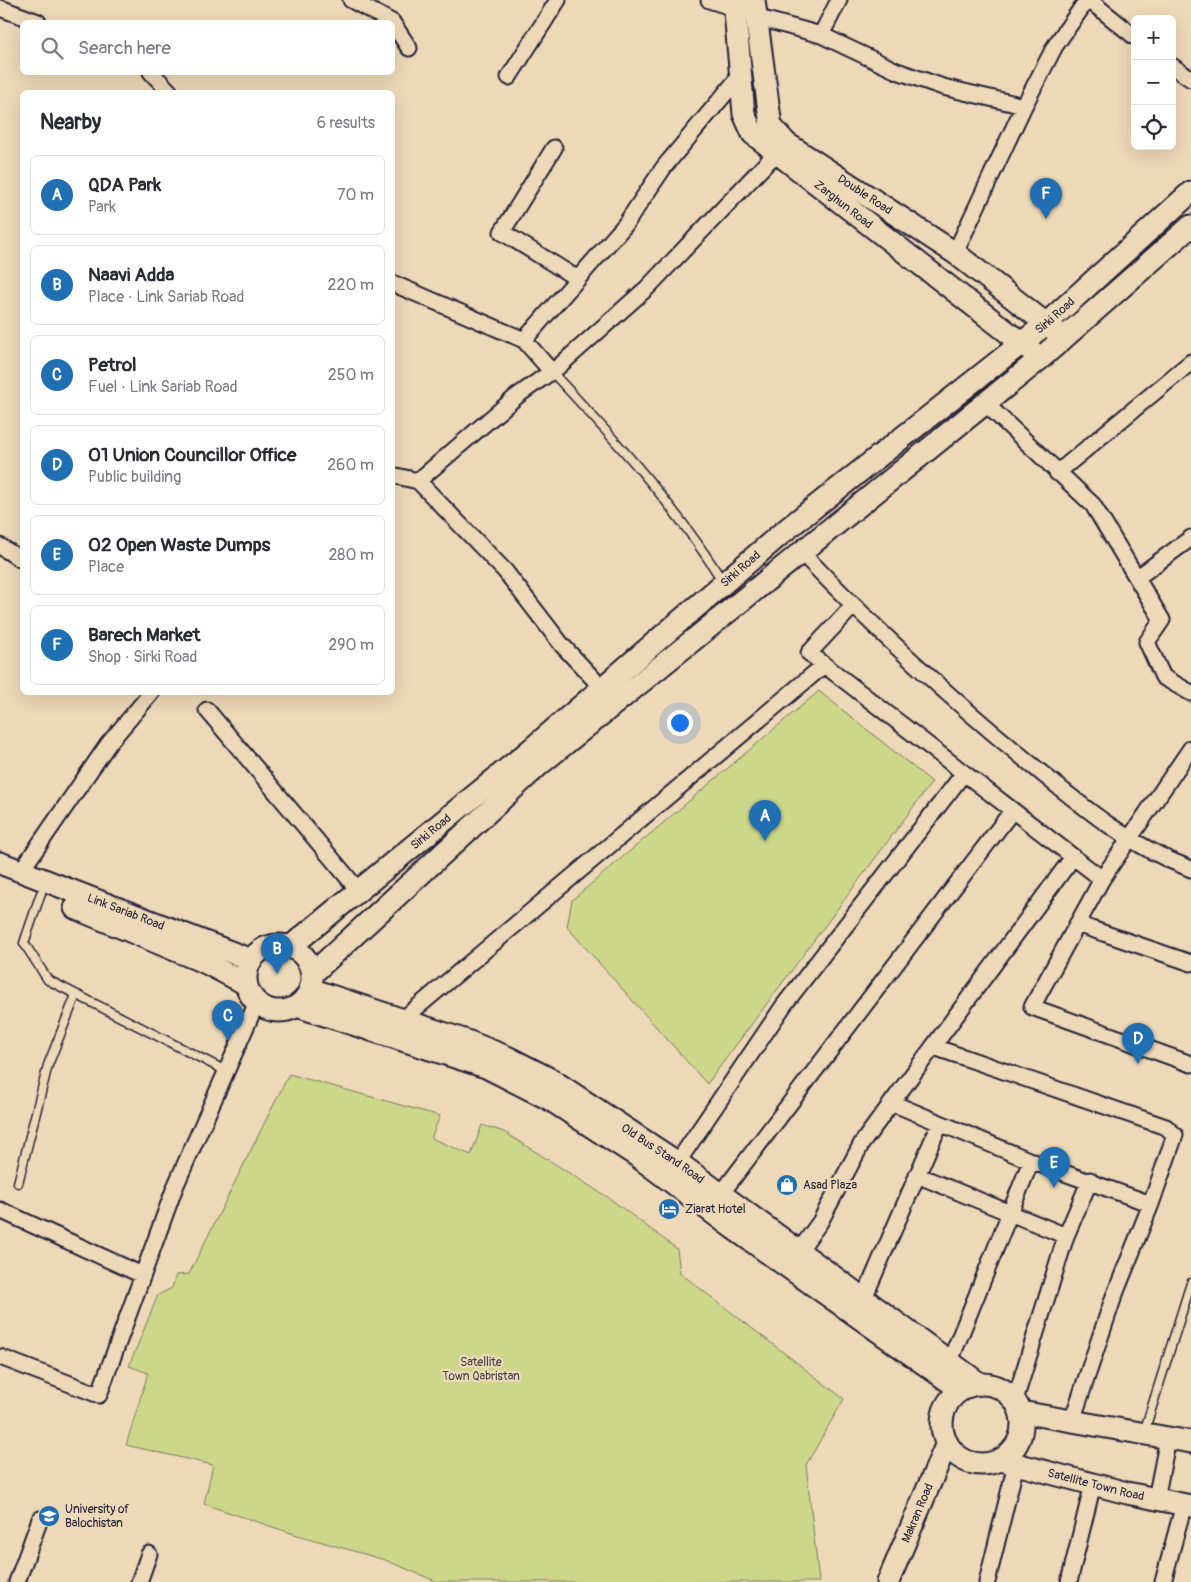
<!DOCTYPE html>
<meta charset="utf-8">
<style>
:root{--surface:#fff;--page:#f2f2f3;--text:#2b2b33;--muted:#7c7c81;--line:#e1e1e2;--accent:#1f6fb2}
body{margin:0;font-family:Pangolin,sans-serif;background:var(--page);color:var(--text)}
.controls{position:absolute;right:15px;top:15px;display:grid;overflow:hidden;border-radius:8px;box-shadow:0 5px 20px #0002}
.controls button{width:45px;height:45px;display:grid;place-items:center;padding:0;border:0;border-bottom:1px solid var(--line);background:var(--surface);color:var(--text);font:25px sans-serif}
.you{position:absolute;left:679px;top:722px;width:18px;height:18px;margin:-12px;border:4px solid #fff;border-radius:50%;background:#1a73e8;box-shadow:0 0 0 8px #1a73e833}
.badge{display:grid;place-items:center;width:32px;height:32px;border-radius:50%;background:var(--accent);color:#fff;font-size:16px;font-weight:700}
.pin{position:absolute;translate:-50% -41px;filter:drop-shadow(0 1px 2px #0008)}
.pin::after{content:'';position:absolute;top:26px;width:18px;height:15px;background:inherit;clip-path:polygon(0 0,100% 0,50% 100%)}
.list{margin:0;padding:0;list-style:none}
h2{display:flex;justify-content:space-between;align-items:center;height:65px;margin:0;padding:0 20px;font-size:21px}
h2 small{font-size:16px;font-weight:400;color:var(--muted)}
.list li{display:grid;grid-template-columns:32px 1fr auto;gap:15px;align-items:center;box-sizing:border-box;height:80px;margin:0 10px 10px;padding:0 10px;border:1px solid var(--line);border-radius:8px}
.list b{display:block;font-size:19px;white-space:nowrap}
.list p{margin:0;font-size:16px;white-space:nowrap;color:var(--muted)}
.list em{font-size:16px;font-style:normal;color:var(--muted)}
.icon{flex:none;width:28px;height:28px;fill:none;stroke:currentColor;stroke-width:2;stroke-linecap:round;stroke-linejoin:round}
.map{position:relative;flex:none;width:1191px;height:1582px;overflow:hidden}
.search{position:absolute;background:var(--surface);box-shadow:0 5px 20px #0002;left:20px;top:20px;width:375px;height:55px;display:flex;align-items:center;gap:12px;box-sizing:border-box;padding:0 18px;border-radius:8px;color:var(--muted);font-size:19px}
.panel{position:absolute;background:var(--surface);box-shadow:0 5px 20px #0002;left:20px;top:90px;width:375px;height:605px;border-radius:8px}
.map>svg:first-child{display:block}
.green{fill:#ccd78a;stroke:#777c62}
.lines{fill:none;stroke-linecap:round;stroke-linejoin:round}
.lane-casing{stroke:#22223b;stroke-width:11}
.street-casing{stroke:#22223b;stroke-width:19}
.secondary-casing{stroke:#22223b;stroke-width:25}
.lane{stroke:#edd8b7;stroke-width:8}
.street{stroke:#edd8b7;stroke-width:15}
.secondary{stroke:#edd8b7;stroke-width:21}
.labels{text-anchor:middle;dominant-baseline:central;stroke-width:4.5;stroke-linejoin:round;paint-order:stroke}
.street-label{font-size:12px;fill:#22223b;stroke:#edd8b7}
.poi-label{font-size:12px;fill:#22223b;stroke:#edd8b7;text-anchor:start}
.park-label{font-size:12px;fill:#44464b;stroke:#edd8b7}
</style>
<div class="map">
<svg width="1191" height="1582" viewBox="0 0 1191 1582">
<rect width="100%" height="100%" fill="#edd8b7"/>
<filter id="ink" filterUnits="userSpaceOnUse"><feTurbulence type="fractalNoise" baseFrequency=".02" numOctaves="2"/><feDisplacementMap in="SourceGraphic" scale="10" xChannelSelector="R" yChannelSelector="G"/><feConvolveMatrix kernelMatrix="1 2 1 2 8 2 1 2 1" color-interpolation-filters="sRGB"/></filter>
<g filter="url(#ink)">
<path class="green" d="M 819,691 L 932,782 L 707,1084 L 567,927 L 572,900 Z
M 289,1074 L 440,1116 L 431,1138 L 471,1155 L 482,1125 L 504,1132 L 609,1198 L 677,1249 L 680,1273 L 844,1399 L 806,1465 L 819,1582 L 438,1582 L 385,1560 L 294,1534 L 204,1504 L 213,1465 L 126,1445 L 148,1373 L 129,1366 L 158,1295 L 172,1288 L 176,1275 L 189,1274 Z"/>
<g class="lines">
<g class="lane-casing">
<path id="lane" d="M 551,371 C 614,439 674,503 723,582
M 41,893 L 24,943 L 48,980 L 226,1071
M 18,1183 L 48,1065 L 76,995
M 1144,1432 L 1191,1283"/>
</g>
<g class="street-casing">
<path id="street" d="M 351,0 L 392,22 L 409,48
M 709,0 L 734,8
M 1089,0 L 1135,37
M 0,8 L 38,22
M 755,17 L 821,35 L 897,71 L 943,87 L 1024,106 L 955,253
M 821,35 L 839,0
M 1172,66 L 1191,79
M 151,72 L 170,92
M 509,77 L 558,0
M 1024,106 L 1055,46 L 1087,0
M 554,148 L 502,232 L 578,279
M 392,283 L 524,340 L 625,225 L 664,167 L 739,77
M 524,340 L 551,371
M 986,404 L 1093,505 L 1162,620 L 1147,642 L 1163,677 L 1191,693
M 1057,473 L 1191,362
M 392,475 L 418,481 L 505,571 L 562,645 L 602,688
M 418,481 L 517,396 L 558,367 L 647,288 L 783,146
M 0,546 L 20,559 L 22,557
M 801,552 C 872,626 947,696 1027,761 C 1078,803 1127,845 1191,869
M 1138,577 L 1191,538
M 207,710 L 359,891
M 1191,748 L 1102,879 L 1032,1007 L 1191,1064
M 964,773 L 1102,879
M 21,871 L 109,743 L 152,692
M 1077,924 L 1191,963
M 402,1020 L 823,666
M 934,1047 L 1166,1127 L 1175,1135 L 1151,1204 L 1113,1299 L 1072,1421
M 892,1103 L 1031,1161 L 1151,1204
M 677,1163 L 784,1005 L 964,773 L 809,653 L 853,606
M 917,1175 L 1066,1236
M 721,1194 L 1012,811
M 0,1210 L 142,1275
M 799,1251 L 820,1222 L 862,1143 L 1073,857
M 864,1298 L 940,1123
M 0,1357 L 99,1395 L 175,1187 L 257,1002
M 950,1361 L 1031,1161
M 1015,1400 L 1066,1236 L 1090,1180
M 1156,1499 L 1168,1438
M 17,1582 L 40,1519
M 139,1582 L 149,1554
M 987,1582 L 1016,1464
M 1069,1582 L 1093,1484
M 1163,1582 L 1184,1504"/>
</g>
<g class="secondary-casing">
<g id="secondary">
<path id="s1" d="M 734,0 L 744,114 L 753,134 L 1033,352"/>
<path id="s2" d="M 754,0 L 771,126 L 786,143 L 955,253 L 1058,333"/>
<path id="s3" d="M 0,863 L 251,960"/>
<path d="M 75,908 L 206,963 L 246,984"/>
<circle cx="279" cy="978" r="33"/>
<path id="s4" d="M 290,947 L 529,751 L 782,533 L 1047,323 L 1191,192"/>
<path d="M 312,974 L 539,765 L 1041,358 L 1191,226"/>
<path id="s5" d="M 310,989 L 467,1041 L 507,1057 L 552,1080 L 684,1167 L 980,1384"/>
<path d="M 297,1006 L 486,1067 L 549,1099 L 637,1156 L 733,1228 L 961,1390"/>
<circle cx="982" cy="1424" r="40"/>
<path d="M 1021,1412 L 1191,1442"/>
<path id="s6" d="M 1001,1460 L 1127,1493 L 1191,1506"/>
<path id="s7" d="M 888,1582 L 947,1443"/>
</g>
</g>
<use href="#lane" class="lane"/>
<use href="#street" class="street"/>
<use href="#secondary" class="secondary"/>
</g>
</g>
<defs>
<g id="shop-disc" transform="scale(1.125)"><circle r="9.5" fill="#1f6fb2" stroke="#edd8b7"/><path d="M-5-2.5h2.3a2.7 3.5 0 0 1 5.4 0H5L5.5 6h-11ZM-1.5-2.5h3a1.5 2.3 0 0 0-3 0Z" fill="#fff"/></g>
<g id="hotel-disc" transform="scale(1.125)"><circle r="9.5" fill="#1f6fb2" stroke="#edd8b7"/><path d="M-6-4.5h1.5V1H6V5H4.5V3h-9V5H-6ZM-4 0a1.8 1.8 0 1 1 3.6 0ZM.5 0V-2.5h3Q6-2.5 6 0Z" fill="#fff"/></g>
<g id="university-disc" transform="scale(1.125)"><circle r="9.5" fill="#1f6fb2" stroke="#edd8b7"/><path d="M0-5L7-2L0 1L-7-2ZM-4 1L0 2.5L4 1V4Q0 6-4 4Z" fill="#fff"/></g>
</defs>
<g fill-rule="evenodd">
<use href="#shop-disc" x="787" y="1185"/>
<use href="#hotel-disc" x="669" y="1209"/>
<use href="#university-disc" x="49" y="1516"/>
</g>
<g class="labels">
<g class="street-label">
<text stroke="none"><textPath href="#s2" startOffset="244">Double Road</textPath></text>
<text stroke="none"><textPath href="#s1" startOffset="251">Zarghun Road</textPath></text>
<text stroke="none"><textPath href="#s4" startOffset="992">Sirki Road</textPath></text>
<text stroke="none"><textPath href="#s4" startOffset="588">Sirki Road</textPath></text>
<text stroke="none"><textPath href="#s4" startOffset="182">Sirki Road</textPath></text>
<text stroke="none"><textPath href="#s3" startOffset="135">Link Sariab Road</textPath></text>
<text stroke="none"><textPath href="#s5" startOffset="392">Old Bus Stand Road</textPath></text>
<text stroke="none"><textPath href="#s6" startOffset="98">Satellite Town Road</textPath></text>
<text stroke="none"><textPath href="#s7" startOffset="75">Makran Road</textPath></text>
</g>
<g class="poi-label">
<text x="803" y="1185">Asad Plaza</text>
<text x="685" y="1209">Ziarat Hotel</text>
<text x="65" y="1509">University of<tspan x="65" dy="14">Balochistan</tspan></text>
</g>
<g class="park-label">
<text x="481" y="1362">Satellite<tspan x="481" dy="14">Town Qabristan</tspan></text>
</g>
</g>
</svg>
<div class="controls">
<button>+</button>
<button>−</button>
<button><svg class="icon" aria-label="locate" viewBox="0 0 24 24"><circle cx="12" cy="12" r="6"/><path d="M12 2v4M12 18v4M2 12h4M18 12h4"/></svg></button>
</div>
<div class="you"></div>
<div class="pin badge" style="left:765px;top:841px">A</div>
<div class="pin badge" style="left:277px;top:974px">B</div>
<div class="pin badge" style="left:228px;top:1041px">C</div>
<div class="pin badge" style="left:1138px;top:1064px">D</div>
<div class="pin badge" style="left:1054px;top:1188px">E</div>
<div class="pin badge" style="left:1046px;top:219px">F</div>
<div class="search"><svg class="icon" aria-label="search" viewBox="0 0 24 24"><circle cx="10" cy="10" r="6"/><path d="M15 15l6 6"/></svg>Search here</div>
<section class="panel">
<h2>Nearby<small>6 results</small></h2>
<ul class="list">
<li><span class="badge">A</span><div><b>QDA Park</b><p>Park</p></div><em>70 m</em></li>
<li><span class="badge">B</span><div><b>Naavi Adda</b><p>Place · Link Sariab Road</p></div><em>220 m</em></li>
<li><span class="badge">C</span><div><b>Petrol</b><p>Fuel · Link Sariab Road</p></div><em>250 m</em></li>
<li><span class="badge">D</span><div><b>01 Union Councillor Office</b><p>Public building</p></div><em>260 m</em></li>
<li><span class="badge">E</span><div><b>02 Open Waste Dumps</b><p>Place</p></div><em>280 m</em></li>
<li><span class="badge">F</span><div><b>Barech Market</b><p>Shop · Sirki Road</p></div><em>290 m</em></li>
</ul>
</section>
</div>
